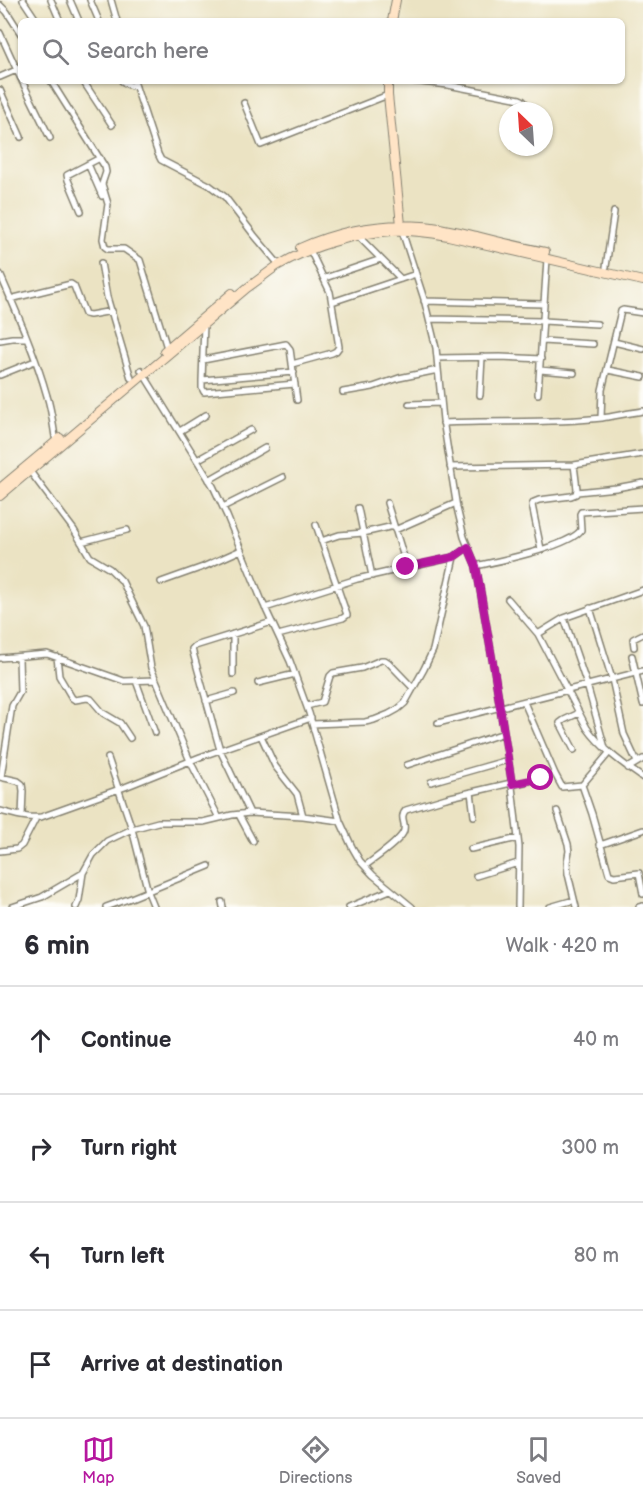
<!DOCTYPE html>
<meta charset="utf-8">
<style>
:root{--surface:#fff;--page:#f2f2f3;--text:#2b2b33;--muted:#7c7c81;--line:#e1e1e2;--accent:#b5179e}
body{margin:0;font-family:"Balsamiq Sans",sans-serif;background:var(--page);color:var(--text)}
.compass{position:absolute;left:499px;top:102px;width:54px;height:54px;border-radius:50%;background:var(--surface);box-shadow:0 2px 4px #0004;rotate:335deg}
.stop{position:absolute;width:18px;height:18px;margin:-14px;border:4px solid #b5179e;border-radius:50%;background:#fff}
.stop.end{background:#b5179e;border-color:#fff;box-shadow:0 2px 6px #0008}
.list{margin:0;padding:0;list-style:none}
h2{display:flex;justify-content:space-between;align-items:center;height:78px;margin:0;padding:0 24px;font-size:26px}
h2 small{font-size:20px;font-weight:400;color:var(--muted)}
.list li{display:grid;grid-template-columns:39px 1fr auto;gap:18px;align-items:center;box-sizing:border-box;height:108px;padding:0 24px;border-top:2px solid var(--line)}
.list b{display:block;font-size:22px;white-space:nowrap}
.list em{font-size:20px;font-style:normal;color:var(--muted)}
.icon{flex:none;width:33px;height:33px;fill:none;stroke:currentColor;stroke-width:2;stroke-linecap:round;stroke-linejoin:round}
.map{position:relative;flex:none;width:643px;height:907px;overflow:hidden}
.search{position:absolute;background:var(--surface);box-shadow:0 2px 4px #0004;left:18px;right:18px;top:18px;height:66px;display:flex;align-items:center;gap:15px;box-sizing:border-box;padding:0 21px;border-radius:9px;color:var(--muted);font-size:22px}
.sheet{height:510px;background:var(--surface)}
nav{display:flex;justify-content:space-around;align-items:center;box-sizing:border-box;height:84px;border-top:2px solid var(--line);background:var(--surface);font-size:16px;color:var(--muted)}
nav a{display:grid;justify-items:center;gap:3px}
nav .on{color:var(--accent)}
.map>svg:first-child{display:block}
.lines{fill:none;stroke-linecap:round;stroke-linejoin:round}
.street-casing{stroke:#848070;stroke-width:8}
.secondary-casing{stroke:#848070;stroke-width:10}
.street{stroke:#fff;stroke-width:5}
.secondary{stroke:#ffe4c6;stroke-width:8}
.route{stroke:#b5179e;stroke-width:8}
</style>
<div class="map">
<svg width="643" height="907" viewBox="0 0 643 907">
<rect width="100%" height="100%" fill="#fdfcf7"/>
<filter id="ink" filterUnits="userSpaceOnUse"><feTurbulence type="fractalNoise" baseFrequency=".0167" numOctaves="2"/><feDisplacementMap in="SourceGraphic" scale="12" xChannelSelector="R" yChannelSelector="G"/><feConvolveMatrix kernelMatrix="1 2 1 2 8 2 1 2 1" color-interpolation-filters="sRGB"/></filter>
<filter id="wash" filterUnits="userSpaceOnUse"><feTurbulence type="fractalNoise" baseFrequency=".008" numOctaves="4" result="noise"/><feDisplacementMap in="SourceGraphic" scale="24" xChannelSelector="R" yChannelSelector="G"/><feGaussianBlur stdDeviation="1.35" result="paint"/><feColorMatrix in="noise" values="0 0 0 0 0 0 0 0 0 0 0 0 0 0 0 0 0 1.4 0 .05"/><feComposite in="paint" operator="in"/></filter>
<g filter="url(#wash)">
<rect width="100%" height="100%" fill="#ebe3c3"/>
</g>
<g filter="url(#ink)">
<g class="lines">
<g class="street-casing">
<path id="street" d="M 23,0 L 37,21
M 51,0 L 60,21
M 70,0 L 79,21
M 90,0 L 99,21
M 111,0 L 117,21
M 0,5 L 7,12 L 21,34
M 0,33 L 21,79
M 0,77 L 21,68
M 22,81 L 50,138
M 51,81 L 105,167 L 106,172 L 102,184 L 108,204 L 103,239 L 105,247 L 108,249 L 124,249 L 140,260 L 167,348
M 83,81 L 112,125
M 122,81 L 129,85 L 136,87
M 134,81 L 158,154 L 161,160 L 209,185 L 225,197 L 254,235 L 276,261
M 412,81 L 448,85 L 520,99 C 526,101 526,105 524,111
M 0,90 L 21,137
M 244,103 L 261,145 L 388,95
M 515,148 L 515,147
M 88,164 L 102,196
M 81,211 L 68,180 L 67,175 L 100,158
M 401,228 L 424,299 L 436,348 L 443,420 L 457,508 L 464,537 L 476,566 L 494,669 L 511,778 L 519,847 L 518,907
M 358,236 L 401,279
M 101,263 L 107,297 L 131,378
M 606,267 L 614,212
M 0,274 C 17,313 36,356 47,396 C 52,411 53,427 56,442
M 325,278 L 381,259
M 10,299 L 71,284 L 74,286 L 85,314 L 90,315 L 112,311
M 424,301 L 544,304
M 332,302 L 416,274
M 429,319 L 543,321 L 597,324
M 204,324 L 202,380 L 202,388 L 204,392 L 295,384
M 0,340 L 12,338 L 26,338
M 542,341 L 593,344
M 614,342 L 643,349
M 437,358 L 500,357 L 541,359
M 203,360 L 286,344 L 290,349 L 297,400
M 292,364 L 332,353 L 336,351 L 339,347 L 330,292 L 310,250
M 141,370 L 213,486 L 227,516 L 262,601 L 290,661 L 309,713 L 340,821 L 352,847 L 360,861 L 373,875 L 412,907
M 540,370 L 574,373
M 608,370 L 643,377
M 0,375 L 35,361
M 202,380 L 294,372
M 343,392 L 373,387 L 399,378 L 438,370
M 538,394 L 547,259
M 480,395 L 482,357
M 409,404 L 441,403
M 601,418 L 602,390 L 621,311 L 623,310 L 643,313
M 443,423 C 496,420 549,424 602,418 C 615,416 629,413 643,411
M 180,431 L 206,415
M 197,460 L 251,430
M 450,467 L 574,465 L 643,454
M 29,470 L 74,530 L 90,557 L 110,569 L 122,581 L 144,626 L 151,668 L 156,680 L 190,761 L 219,818
M 209,480 L 265,448
M 577,492 L 616,488 L 643,483
M 387,503 L 407,567
M 223,507 L 283,477
M 358,508 L 372,576
M 395,530 L 456,503
M 321,541 L 339,535 L 363,533 L 394,526
M 81,542 L 127,530
M 541,549 L 532,505 L 534,502 L 539,500 L 571,496 L 576,494 L 577,489 L 574,465
M 476,566 C 498,561 569,547 581,530 L 580,514 L 581,512 L 643,508
M 161,582 L 203,567 L 241,550
M 508,599 L 538,634 L 587,728 C 602,749 622,763 643,778
M 265,608 L 357,579 L 454,557 L 468,547
M 590,608 L 612,679 L 624,734 L 637,762
M 564,618 L 587,685 L 605,748
M 538,634 L 564,618 L 643,590
M 278,635 L 343,618 L 347,615 L 316,525
M 634,647 L 633,639 L 643,634
M 632,656 L 643,704
M 57,657 L 59,676 L 72,698 L 75,700 L 87,698 L 91,699 L 103,713 L 120,723 L 130,738
M 0,658 L 47,654 L 124,681 L 156,680
M 233,674 L 233,634
M 136,681 L 155,733
M 258,683 L 295,674
M 206,701 L 234,693
M 524,702 L 555,774 L 562,787 L 582,785 L 609,753
M 307,706 L 322,702 L 330,676 L 333,673 L 362,668 L 381,660 L 385,660 L 388,662 L 413,688
M 438,723 L 643,671
M 312,724 L 365,722 L 374,720 L 389,714 L 398,709 L 405,703 L 424,669 L 433,650 L 454,557
M 261,736 L 275,766 L 297,794 L 303,816
M 574,750 L 560,723 L 564,720 L 579,713
M 108,758 L 132,829 L 148,892 L 154,907
M 407,765 L 504,733
M 628,768 L 643,759
M 0,777 L 18,781 L 22,784 L 23,791 L 22,816
M 1,777 L 12,706 L 20,692 L 19,658
M 431,782 L 508,760
M 511,785 L 541,778
M 582,785 L 592,814 L 609,874 L 614,876 L 639,873 L 643,894
M 471,792 L 474,816
M 0,811 C 13,814 28,819 41,817 L 125,787 L 200,757 L 311,718
M 557,811 L 568,844 L 569,851 L 567,862 L 568,874 L 576,907
M 250,813 L 220,750 L 192,649 L 195,646 L 272,622
M 239,815 L 253,841
M 600,845 L 643,830
M 471,849 L 518,838
M 0,851 L 17,849 L 22,845 L 36,818
M 365,866 C 375,858 397,844 403,833 C 408,824 398,818 406,810 L 446,798 L 511,783
M 476,876 L 518,863
M 222,902 L 223,907
M 12,907 L 42,897 L 83,873
M 76,907 L 79,900 L 83,873 L 93,855 L 107,841 L 132,829 L 158,822 L 203,822 L 232,815 L 250,813 L 303,816 L 340,821
M 106,907 L 131,898 L 209,866
M 349,907 L 390,890
M 550,907 L 574,900
M 639,907 L 643,906"/>
</g>
<g class="secondary-casing">
<path id="secondary" d="M 392,21 L 396,0
M 388,81 L 388,95 L 401,225
M 300,248 C 338,231 380,223 422,226 C 441,227 459,232 477,236 C 500,242 522,247 545,252
M 164,351 L 232,293
M 0,488 L 60,438
M 0,496 L 247,288 C 257,281 267,273 277,266 C 311,246 353,234 392,231 C 411,230 430,233 448,236 L 643,281"/>
</g>
<use href="#street" class="street"/>
<use href="#secondary" class="secondary"/>
</g>
</g>
<g class="lines" filter="url(#ink)">
<path class="route" d="M 406,567 L 454,557 L 468,547 L 476,566 L 494,669 L 512,784 L 541,778"/>
</g>
</svg>
<svg class="compass" viewBox="-18 -18 36 36"><path d="M0-13l5 13h-10z" fill="#e53935"/><path d="M0 13l5-13h-10z" fill="#7c7c81"/></svg>
<div class="stop" style="left:541px;top:778px"></div>
<div class="stop end" style="left:406px;top:567px"></div>
<div class="search"><svg class="icon" aria-label="search" viewBox="0 0 24 24"><circle cx="10" cy="10" r="6"/><path d="M15 15l6 6"/></svg>Search here</div>
</div>
<section class="sheet">
<h2>6 min<small>Walk · 420 m</small></h2>
<ul class="list">
<li><svg class="icon" aria-label="ahead" viewBox="0 0 24 24"><path d="M12 20V5M6 11l6-6 6 6"/></svg><div><b>Continue</b></div><em>40 m</em></li>
<li><svg class="icon" aria-label="right" viewBox="0 0 24 24"><path d="M7 20v-9h11M14 6l5 5-5 5"/></svg><div><b>Turn right</b></div><em>300 m</em></li>
<li><svg class="icon" aria-label="left" viewBox="0 0 24 24"><path d="M17 20v-9H6M10 6l-5 5 5 5"/></svg><div><b>Turn left</b></div><em>80 m</em></li>
<li><svg class="icon" aria-label="arrive" viewBox="0 0 24 24"><path d="M6 21V4h12l-3 4 3 4H6"/></svg><div><b>Arrive at destination</b></div></li>
</ul>
</section>
<nav>
<a class="on"><svg class="icon" aria-label="map" viewBox="0 0 24 24"><path d="M3 6l6-2 6 2 6-2v14l-6 2-6-2-6 2zM9 4v14M15 6v14"/></svg>Map</a>
<a><svg class="icon" aria-label="directions" viewBox="0 0 24 24"><path d="M12 3l9 9-9 9-9-9zM9 14v-3h6M13 9l2 2-2 2"/></svg>Directions</a>
<a><svg class="icon" aria-label="saved" viewBox="0 0 24 24"><path d="M7 4h10v16l-5-4-5 4z"/></svg>Saved</a>
</nav>
